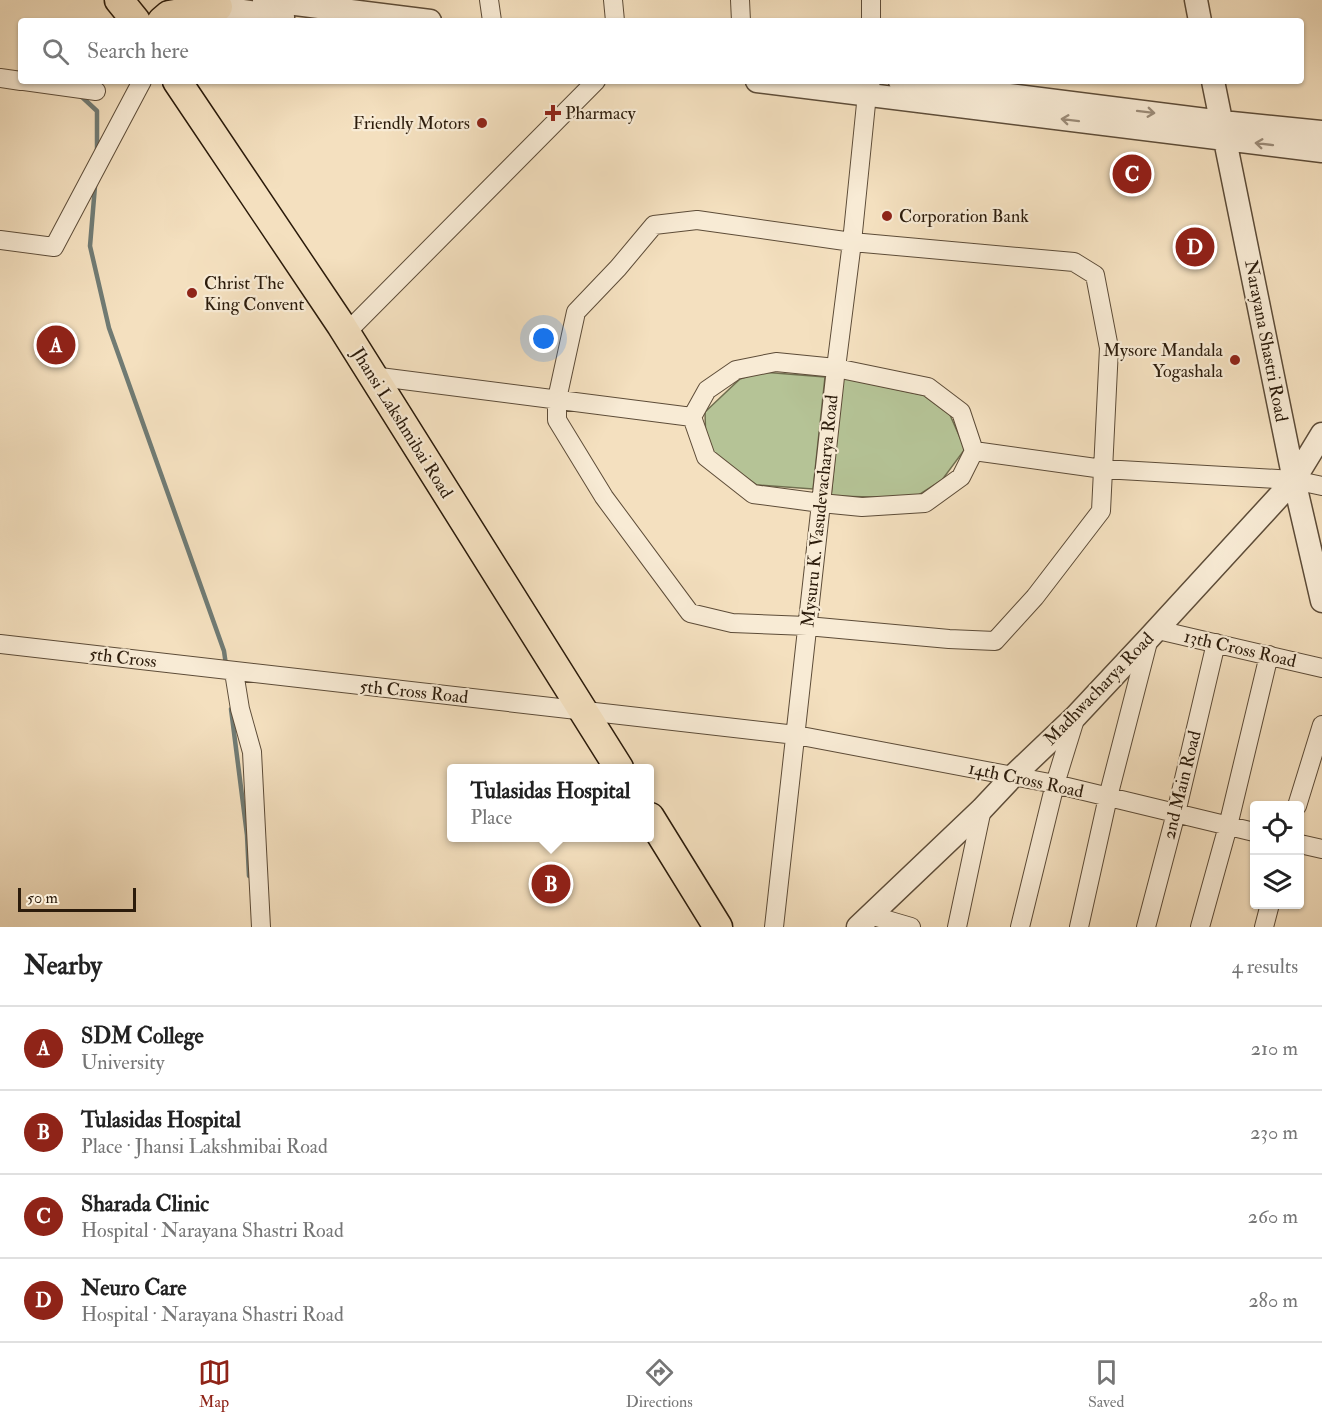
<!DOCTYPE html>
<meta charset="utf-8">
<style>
:root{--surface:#fff;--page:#f2f2f2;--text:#222;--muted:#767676;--line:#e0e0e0;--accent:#8f2418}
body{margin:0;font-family:"IM FELL Double Pica",serif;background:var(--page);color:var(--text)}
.controls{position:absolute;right:18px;bottom:18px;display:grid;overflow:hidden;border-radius:6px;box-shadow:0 2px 4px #0004}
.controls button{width:54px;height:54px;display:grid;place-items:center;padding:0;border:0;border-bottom:2px solid var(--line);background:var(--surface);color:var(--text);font:30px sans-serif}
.scale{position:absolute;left:18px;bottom:15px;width:118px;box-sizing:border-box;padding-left:6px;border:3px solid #2b1b0b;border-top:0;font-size:16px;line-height:21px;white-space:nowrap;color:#2b1b0b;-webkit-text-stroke:4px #f8ebd5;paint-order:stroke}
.you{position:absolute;left:544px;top:339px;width:21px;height:21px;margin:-15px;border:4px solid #fff;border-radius:50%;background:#1a73e8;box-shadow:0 0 0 9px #1a73e833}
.badge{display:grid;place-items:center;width:39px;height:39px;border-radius:50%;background:var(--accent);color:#fff;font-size:20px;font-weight:700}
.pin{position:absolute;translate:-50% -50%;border:3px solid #fff;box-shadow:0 2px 6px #0006}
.popup{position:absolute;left:447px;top:764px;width:207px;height:78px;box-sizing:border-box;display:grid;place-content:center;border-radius:6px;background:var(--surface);filter:drop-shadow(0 2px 4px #0005);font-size:20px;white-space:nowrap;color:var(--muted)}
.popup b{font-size:22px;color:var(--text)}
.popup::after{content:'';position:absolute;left:50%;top:100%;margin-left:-12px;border:12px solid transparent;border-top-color:var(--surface)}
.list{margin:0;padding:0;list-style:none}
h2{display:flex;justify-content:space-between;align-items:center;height:78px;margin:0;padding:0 24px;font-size:26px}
h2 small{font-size:20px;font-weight:400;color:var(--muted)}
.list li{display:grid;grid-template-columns:39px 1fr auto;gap:18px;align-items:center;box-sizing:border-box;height:84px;padding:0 24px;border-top:2px solid var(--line)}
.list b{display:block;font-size:22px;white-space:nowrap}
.list p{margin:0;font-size:20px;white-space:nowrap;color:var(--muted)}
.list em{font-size:20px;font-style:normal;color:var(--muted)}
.icon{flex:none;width:33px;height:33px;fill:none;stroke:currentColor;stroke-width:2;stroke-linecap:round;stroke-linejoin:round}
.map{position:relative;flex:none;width:1322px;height:927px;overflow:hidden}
.search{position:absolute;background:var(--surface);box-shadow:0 2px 4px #0004;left:18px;right:18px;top:18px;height:66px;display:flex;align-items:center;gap:15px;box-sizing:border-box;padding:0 21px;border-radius:6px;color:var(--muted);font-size:22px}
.sheet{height:414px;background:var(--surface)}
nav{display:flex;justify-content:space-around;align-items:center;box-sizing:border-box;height:84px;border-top:2px solid var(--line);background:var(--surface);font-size:16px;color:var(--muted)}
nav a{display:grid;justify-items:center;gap:3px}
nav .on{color:var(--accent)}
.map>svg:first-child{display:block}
.green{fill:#b5c396;stroke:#706f50;stroke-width:1.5}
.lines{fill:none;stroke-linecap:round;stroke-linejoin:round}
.stream{stroke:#707b74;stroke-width:4.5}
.minor-casing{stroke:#5d4c38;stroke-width:20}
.tertiary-casing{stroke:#5d4c38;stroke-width:25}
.primary-casing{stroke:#2b1b0b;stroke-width:31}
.minor{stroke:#f8ebd5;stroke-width:18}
.tertiary{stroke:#f8ebd5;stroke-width:22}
.primary{stroke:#f4e0bf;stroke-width:28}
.oneway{stroke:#9c8d7a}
.poi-dot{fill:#8f2418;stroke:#f8ebd5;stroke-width:2}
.labels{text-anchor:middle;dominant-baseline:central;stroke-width:4.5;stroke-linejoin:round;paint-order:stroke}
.poi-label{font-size:18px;fill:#2b1b0b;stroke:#f8ebd5;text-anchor:start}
.street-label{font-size:18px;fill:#2b1b0b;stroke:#f8ebd5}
</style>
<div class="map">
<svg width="1322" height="927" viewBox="0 0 1322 927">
<rect width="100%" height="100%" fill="#f4e0bf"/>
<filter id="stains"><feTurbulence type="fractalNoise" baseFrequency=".00333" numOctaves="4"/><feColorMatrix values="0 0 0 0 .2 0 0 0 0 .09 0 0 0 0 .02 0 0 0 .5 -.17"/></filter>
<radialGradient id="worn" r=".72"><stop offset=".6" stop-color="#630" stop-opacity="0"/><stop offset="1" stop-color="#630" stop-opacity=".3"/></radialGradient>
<path class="green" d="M 761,372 L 825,377 L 813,489 L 757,485 L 733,468 L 706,446 L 705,412 L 740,379 Z
M 843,378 L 923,395 L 950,415 L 965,449 L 942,480 L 914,498 L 831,496 Z"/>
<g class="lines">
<path class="stream" d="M 82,97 L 97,111 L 97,150
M 95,186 L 90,246 L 109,328 L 224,651 L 226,665
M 231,709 L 247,835 L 249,876"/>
<g class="minor-casing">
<path id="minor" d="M 489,0 L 492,21
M 613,0 L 615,21
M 740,0 L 741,21
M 871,0 L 871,21
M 0,78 L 21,81
M 24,81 L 96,91
M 697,220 L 852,242 L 1074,262 L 1095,275 L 1109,348 L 1101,511 L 1035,597 L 995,641 L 949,639 L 807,626 L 732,623 L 690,613 L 604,497 L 557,420 L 557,399 L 576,312 L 618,268 L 654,225 Z
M 0,240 L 54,247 L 142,81
M 346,333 L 596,81
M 776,362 L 836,368 L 928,387 L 961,412 L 974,451 L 961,477 L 925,503 L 862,507 L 821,503 L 753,494 L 706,457 L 692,417 L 707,390 L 736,370 Z
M 372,376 L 692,417
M 974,451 L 1103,469 L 1294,480 L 1322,486
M 1158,630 L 1322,668
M 0,644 L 796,735 L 1055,784 L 1254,832
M 234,672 L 240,709 L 252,752 L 261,927
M 1297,806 L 1322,725
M 1300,844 L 1322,849
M 870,915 L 911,927
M 774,927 L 836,368 L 852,242 L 867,94 L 871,81
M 957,927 L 982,809
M 1020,927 L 1055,784 L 1076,716
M 1079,927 L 1108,797 L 1149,638
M 1146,927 L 1176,813 L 1216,643
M 1200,927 L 1228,826 L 1269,655
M 1264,927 L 1270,904"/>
</g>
<g class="tertiary-casing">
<path id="tertiary" d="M 264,0 L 430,21
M 1196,0 L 1200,21
M 203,5 L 283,17
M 757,81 L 1322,151
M 900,81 L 1222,122 L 1322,132
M 1213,81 L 1294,480 L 1322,601
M 858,927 L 982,809 L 1013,776 L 1076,716 L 1149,638 L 1294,480 L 1322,434"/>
</g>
<g class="primary-casing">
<path id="primary" d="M 119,0 L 136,21
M 162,21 L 169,15 L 218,7
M 177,81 L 341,325 L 619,768
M 650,817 L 718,927"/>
</g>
<use href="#minor" class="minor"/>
<use href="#tertiary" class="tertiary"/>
<use href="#primary" class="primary"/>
</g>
<defs><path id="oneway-shaft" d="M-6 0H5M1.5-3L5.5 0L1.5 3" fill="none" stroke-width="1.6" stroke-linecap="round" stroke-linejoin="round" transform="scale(1.5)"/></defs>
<g class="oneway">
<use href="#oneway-shaft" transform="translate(1146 112) rotate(7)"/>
<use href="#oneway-shaft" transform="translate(1070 120) rotate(-173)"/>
<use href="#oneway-shaft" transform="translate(1264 144) rotate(-173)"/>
</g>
<g class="poi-dot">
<path d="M550 104h6v6h6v6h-6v6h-6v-6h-6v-6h6z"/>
<circle cx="482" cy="123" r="6"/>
<circle cx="887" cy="216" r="6"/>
<circle cx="192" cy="293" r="6"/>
<circle cx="1235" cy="360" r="6"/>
</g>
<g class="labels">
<g class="poi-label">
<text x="565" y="113">Pharmacy</text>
<text x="470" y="123" text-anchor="end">Friendly Motors</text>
<text x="899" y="216">Corporation Bank</text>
<text x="204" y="283">Christ The<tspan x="204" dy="21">King Convent</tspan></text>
<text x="1223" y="350" text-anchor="end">Mysore Mandala<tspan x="1223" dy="21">Yogashala</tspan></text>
</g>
<g class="street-label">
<text transform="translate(1266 341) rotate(79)">Narayana Shastri Road</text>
<text transform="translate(402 423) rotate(58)">Jhansi Lakshmibai Road</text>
<text transform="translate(820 511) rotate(-84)">Mysuru K. Vasudevacharya Road</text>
<text transform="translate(1240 649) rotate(13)">13th Cross Road</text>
<text transform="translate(123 658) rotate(7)">5th Cross</text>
<text transform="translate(1099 689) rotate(-46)">Madhwacharya Road</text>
<text transform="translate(414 692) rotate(6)">5th Cross Road</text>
<text transform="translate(1026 780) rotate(12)">14th Cross Road</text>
<text transform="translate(1182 785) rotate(-76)">2nd Main Road</text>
</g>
</g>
<rect width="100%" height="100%" filter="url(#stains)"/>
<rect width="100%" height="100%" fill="url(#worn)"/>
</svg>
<div class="controls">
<button><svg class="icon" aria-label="locate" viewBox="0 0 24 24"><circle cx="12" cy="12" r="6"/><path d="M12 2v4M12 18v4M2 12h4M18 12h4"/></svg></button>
<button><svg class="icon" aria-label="layers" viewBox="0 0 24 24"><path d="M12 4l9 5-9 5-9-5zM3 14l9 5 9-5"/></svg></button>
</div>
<div class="scale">50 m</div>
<div class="you"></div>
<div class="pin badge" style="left:56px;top:345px">A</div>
<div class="pin badge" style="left:551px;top:884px">B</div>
<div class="popup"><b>Tulasidas Hospital</b>Place</div>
<div class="pin badge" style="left:1132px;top:174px">C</div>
<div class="pin badge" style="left:1195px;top:247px">D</div>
<div class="search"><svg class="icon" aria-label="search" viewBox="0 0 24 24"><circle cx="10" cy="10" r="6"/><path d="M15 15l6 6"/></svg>Search here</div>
</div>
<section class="sheet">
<h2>Nearby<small>4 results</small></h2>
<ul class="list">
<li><span class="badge">A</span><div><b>SDM College</b><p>University</p></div><em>210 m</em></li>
<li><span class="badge">B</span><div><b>Tulasidas Hospital</b><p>Place · Jhansi Lakshmibai Road</p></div><em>230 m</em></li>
<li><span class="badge">C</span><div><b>Sharada Clinic</b><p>Hospital · Narayana Shastri Road</p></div><em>260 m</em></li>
<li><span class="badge">D</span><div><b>Neuro Care</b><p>Hospital · Narayana Shastri Road</p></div><em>280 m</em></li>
</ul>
</section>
<nav>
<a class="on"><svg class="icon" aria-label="map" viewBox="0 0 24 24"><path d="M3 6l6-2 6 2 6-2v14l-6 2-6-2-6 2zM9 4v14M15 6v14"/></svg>Map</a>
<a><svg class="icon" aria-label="directions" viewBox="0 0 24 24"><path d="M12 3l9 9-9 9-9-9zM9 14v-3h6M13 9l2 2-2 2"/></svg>Directions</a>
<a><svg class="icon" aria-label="saved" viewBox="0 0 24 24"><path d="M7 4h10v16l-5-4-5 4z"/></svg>Saved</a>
</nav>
